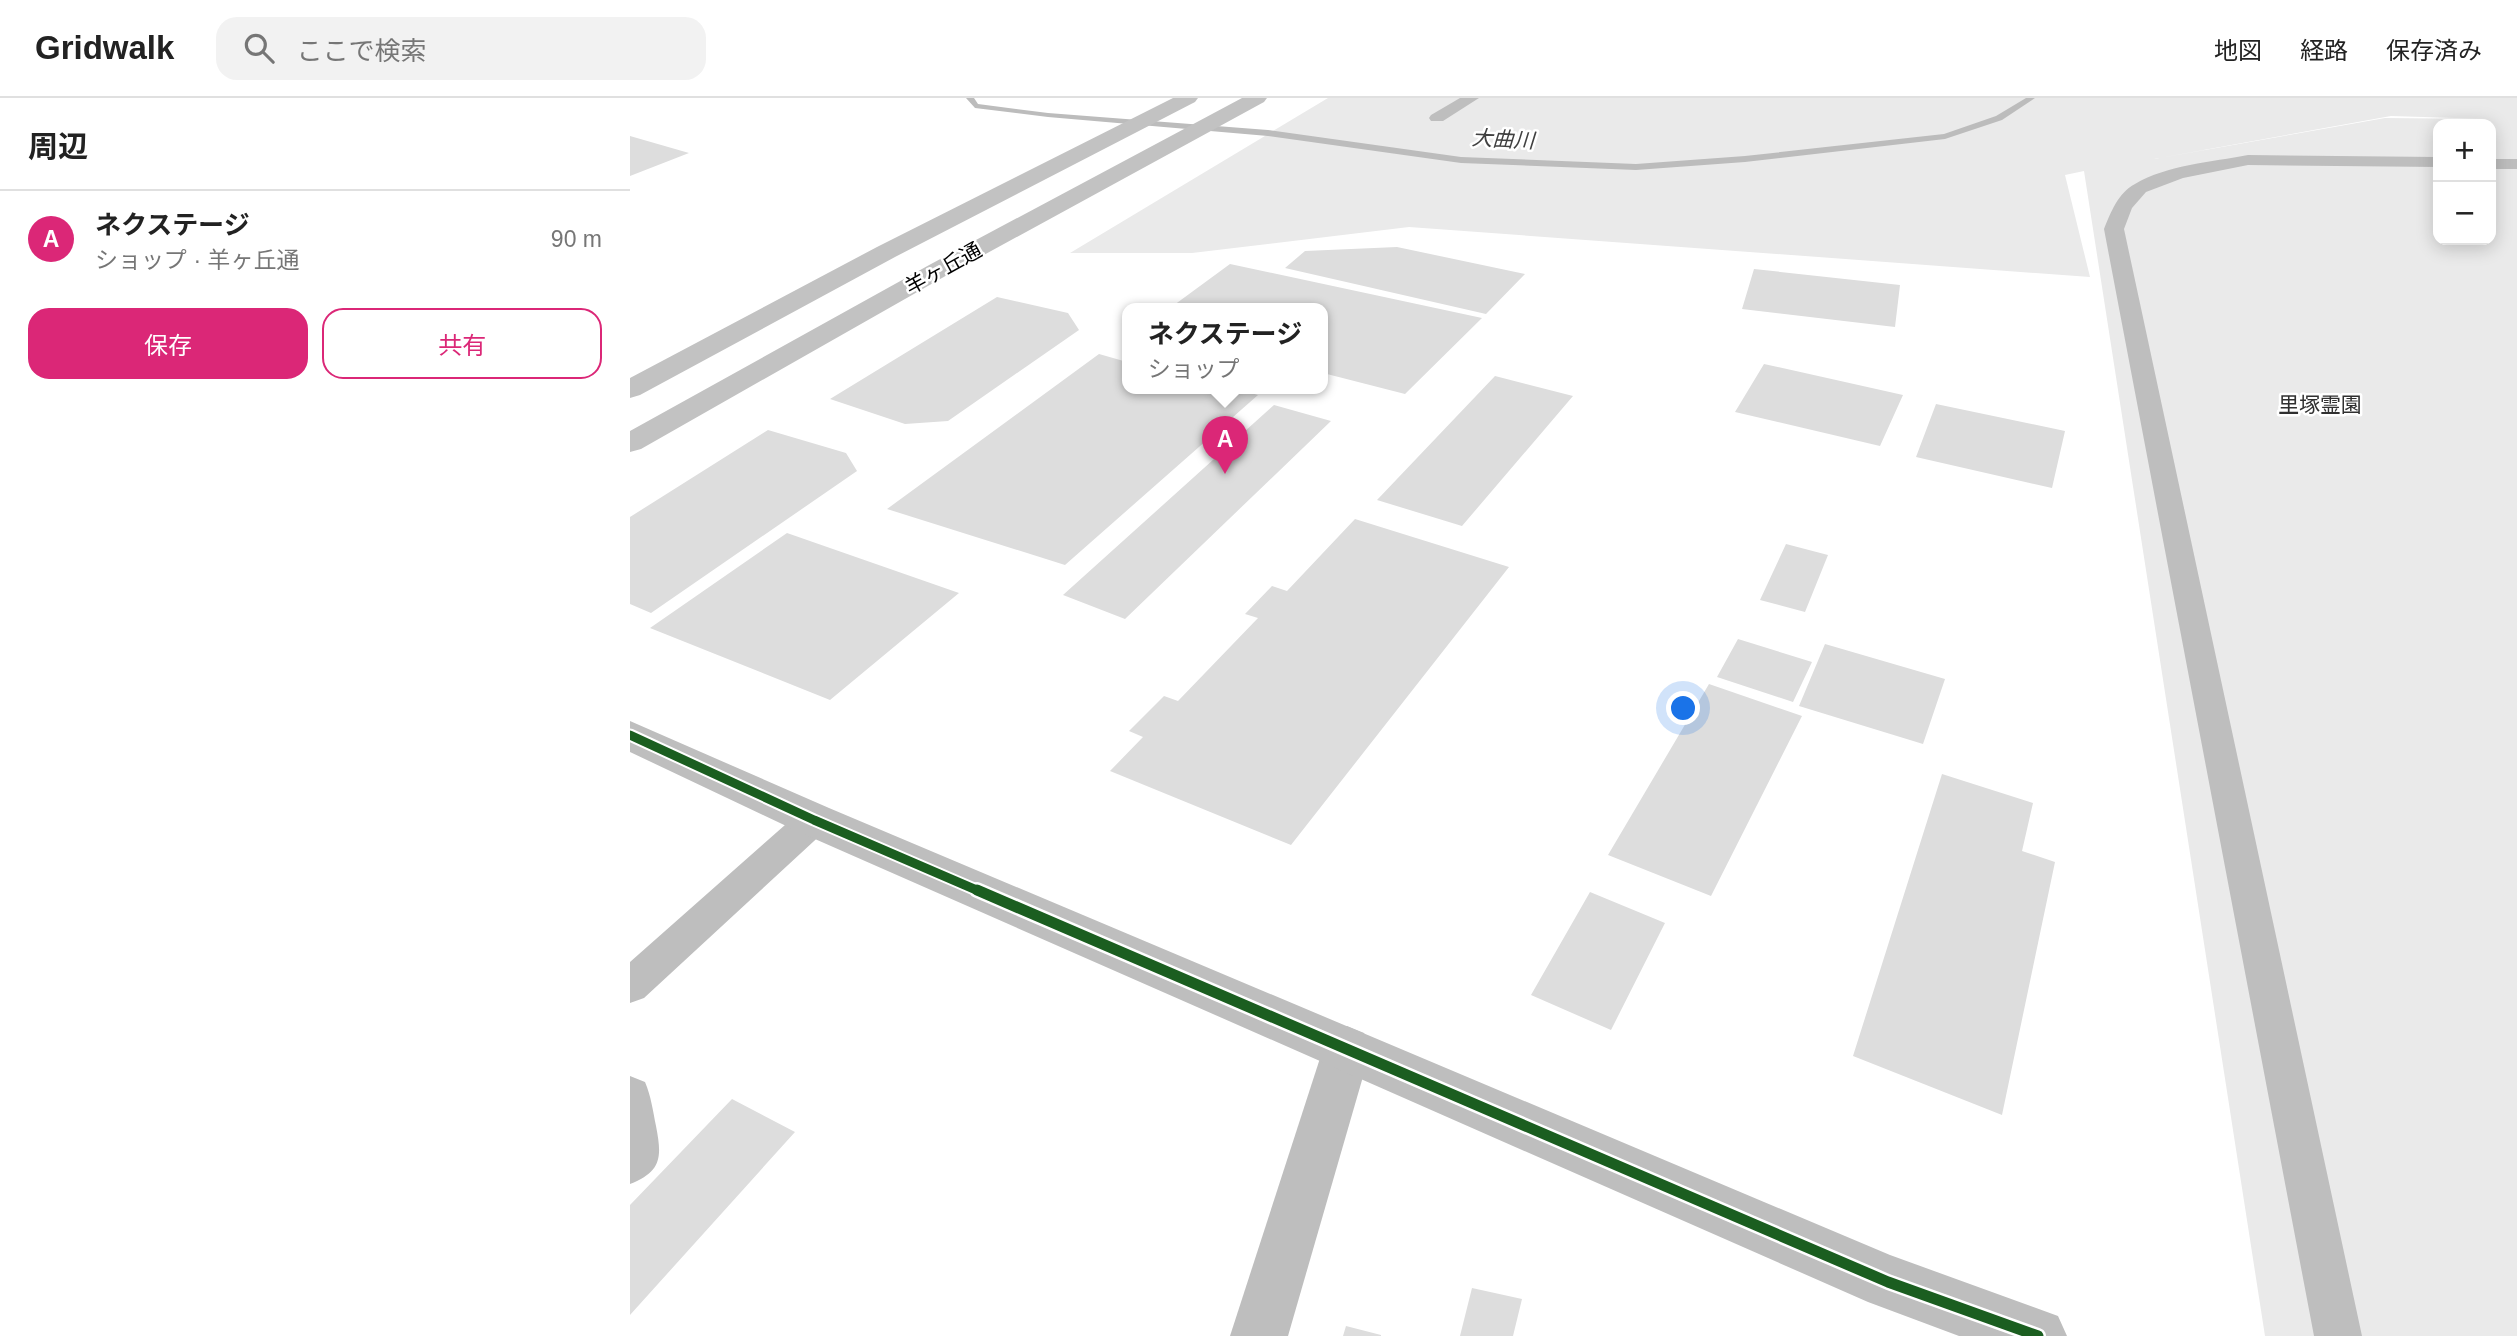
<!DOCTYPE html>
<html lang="ja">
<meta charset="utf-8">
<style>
:root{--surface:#fff;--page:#f2f2f2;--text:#222;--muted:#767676;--line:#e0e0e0;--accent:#db2777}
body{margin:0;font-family:Helvetica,"Noto Sans JP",sans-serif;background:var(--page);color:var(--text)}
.controls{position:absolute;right:21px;top:21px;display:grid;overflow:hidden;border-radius:14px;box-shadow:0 4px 18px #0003}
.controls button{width:63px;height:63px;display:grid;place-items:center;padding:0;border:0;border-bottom:2px solid var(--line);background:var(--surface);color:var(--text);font:35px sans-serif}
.you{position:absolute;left:1054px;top:611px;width:24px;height:24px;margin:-18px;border:5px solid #fff;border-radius:50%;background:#1a73e8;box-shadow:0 0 0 10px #1a73e833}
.badge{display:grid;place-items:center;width:46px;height:46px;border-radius:50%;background:var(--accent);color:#fff;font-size:23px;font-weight:700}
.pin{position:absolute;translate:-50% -58px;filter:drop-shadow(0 2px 4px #0008)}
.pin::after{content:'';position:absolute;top:37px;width:24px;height:21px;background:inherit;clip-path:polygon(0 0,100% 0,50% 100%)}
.popup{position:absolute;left:492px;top:205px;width:206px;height:91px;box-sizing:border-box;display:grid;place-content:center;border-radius:14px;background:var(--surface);filter:drop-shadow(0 2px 5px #0005);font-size:23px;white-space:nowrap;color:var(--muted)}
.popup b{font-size:26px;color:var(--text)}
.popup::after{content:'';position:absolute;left:50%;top:100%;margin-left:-14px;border:14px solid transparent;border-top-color:var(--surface)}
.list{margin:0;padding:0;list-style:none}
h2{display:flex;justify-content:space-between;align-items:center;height:91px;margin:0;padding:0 28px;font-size:30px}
h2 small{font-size:23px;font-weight:400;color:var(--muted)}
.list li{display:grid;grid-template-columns:46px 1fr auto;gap:21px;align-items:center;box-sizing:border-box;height:98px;padding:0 28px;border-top:2px solid var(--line)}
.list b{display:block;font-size:26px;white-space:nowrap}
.list p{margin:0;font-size:23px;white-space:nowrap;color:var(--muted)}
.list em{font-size:23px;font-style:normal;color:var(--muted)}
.actions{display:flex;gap:14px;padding:21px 28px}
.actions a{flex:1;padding:16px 0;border:2px solid var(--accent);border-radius:21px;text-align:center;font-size:24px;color:var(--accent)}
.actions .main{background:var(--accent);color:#fff}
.icon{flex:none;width:38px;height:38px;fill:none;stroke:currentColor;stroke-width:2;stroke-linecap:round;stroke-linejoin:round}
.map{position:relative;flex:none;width:1887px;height:1238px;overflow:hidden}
header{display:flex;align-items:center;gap:42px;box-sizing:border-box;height:98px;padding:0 35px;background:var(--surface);border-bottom:2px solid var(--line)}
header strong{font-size:33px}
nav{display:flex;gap:38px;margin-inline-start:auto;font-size:24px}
.search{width:490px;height:63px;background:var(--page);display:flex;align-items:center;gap:18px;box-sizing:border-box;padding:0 24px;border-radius:21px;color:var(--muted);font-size:26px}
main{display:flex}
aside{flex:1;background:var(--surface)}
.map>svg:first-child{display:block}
.green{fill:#eaeaea;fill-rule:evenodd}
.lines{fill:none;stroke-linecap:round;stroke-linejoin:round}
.stream{fill:#bcbcbc;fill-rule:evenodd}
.building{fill:#ddd}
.service{fill:#bebebe;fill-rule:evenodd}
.minor{fill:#bebebe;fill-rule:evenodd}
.tertiary{fill:#bebebe;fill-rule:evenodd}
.secondary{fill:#c2c2c2;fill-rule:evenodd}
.cycleway-far1-casing{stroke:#fff;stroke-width:13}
.cycleway-casing{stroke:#fff;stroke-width:16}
.cycleway-far1{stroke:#1b5e20;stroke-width:9}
.cycleway{stroke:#1b5e20;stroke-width:11}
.labels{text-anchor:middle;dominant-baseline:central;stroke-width:5;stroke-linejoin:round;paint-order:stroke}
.far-water-label{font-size:21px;font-style:italic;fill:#414141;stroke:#fff}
.far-street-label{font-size:21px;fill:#000;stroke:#fff}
.far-park-label{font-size:21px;fill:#303030;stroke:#fff}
</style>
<header>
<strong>Gridwalk</strong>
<div class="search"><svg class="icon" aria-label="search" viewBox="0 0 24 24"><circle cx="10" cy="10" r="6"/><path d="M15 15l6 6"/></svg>ここで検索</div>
<nav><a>地図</a><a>経路</a><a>保存済み</a></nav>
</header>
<main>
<aside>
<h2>周辺<small></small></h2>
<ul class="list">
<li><span class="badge">A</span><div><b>ネクステージ</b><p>ショップ · 羊ヶ丘通</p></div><em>90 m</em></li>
</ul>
<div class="actions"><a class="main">保存</a><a>共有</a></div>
</aside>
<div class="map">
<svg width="1887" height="1238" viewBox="0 0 1887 1238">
<rect width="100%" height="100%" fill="#fff"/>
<path class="green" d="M 698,0 L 1887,0 L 1887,1238 L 1635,1238 L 1454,73 L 1435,77 L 1460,179 L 779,129 L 562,155 L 440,155 ZM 1761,18 L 1858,21 L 1755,20 L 1524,61 ZM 1808,26 L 1861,26 L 1861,142 L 1808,142 Z"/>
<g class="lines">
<path class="stream" d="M 336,0 L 344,0 L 348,6 L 418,15 L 638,32 L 831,59 L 1006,66 L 1115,58 L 1314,36 L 1366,18 L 1396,0 L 1405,0 L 1372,22 L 1315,41 L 1115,64 L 1006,72 L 831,65 L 638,38 L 418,19 L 345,10 Z"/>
</g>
<path class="building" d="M 0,38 L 59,55 L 0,78 Z
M 767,149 L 895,176 L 856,216 L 655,170 L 675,153 Z
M 600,166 L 852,220 L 775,296 L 693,275 L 693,210 L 540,210 Z
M 1124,171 L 1270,187 L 1265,229 L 1112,211 Z
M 367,199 L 438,215 L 449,232 L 318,323 L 275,326 L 200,301 Z
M 469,256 L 497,264 L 497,290 L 602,290 L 628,297 L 435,467 L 257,411 Z
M 1134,266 L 1273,297 L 1250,348 L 1105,314 Z
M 865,278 L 943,298 L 832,428 L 747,402 Z
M 1306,306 L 1435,333 L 1422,390 L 1286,359 Z
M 644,307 L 701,323 L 495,521 L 433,497 Z
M 138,332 L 216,355 L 227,373 L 21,515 L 0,506 L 0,419 Z
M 725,421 L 879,469 L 661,747 L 480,673 L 513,639 L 499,633 L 534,598 L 548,603 L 628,520 L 615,516 L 642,488 L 657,493 Z
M 157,435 L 329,495 L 200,602 L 20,530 Z
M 1156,446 L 1198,457 L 1175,514 L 1130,502 Z
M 1108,541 L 1182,564 L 1163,604 L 1087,579 Z
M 1195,546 L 1315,581 L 1293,646 L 1169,608 Z
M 1079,586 L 1172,618 L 1081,798 L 978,757 Z
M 1312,676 L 1403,705 L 1392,753 L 1425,764 L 1372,1017 L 1223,958 Z
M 960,794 L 1035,825 L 981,932 L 901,897 Z
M 102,1001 L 165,1034 L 0,1217 L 0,1107 Z
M 842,1190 L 892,1201 L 883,1238 L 830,1238 Z
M 716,1228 L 751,1237 L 751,1238 L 713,1238 Z"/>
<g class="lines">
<path class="service" d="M 830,0 L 849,0 L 813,23 L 801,23 L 799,20 L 801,17 Z
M 1618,57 L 1808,59 L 1808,69 L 1618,67 L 1553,80 L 1516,94 L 1502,110 L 1494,131 L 1732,1238 L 1684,1238 L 1474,131 C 1481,114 1488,95 1505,86 C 1537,67 1582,64 1618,57 Z
M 1861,61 L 1887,61 L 1887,71 L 1861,71 Z
M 184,708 L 196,712 L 201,722 L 196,732 L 14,900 L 0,905 L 0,864 L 172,712 Z
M 0,978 L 15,984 C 21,998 23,1013 26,1028 C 32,1059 32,1073 0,1086 Z"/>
<path class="minor" d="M 717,928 L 734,935 L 741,951 L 658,1238 L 600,1238 L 693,951 L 700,935 Z"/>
<path class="tertiary" d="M 0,623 L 199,710 L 1260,1157 L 1428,1218 L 1437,1238 L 1329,1238 L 1238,1204 L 169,734 L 0,654 Z"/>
<path class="secondary" d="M 543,0 L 568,0 L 565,4 L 265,159 L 10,297 L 0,300 L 0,280 L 247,149 Z
M 612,0 L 637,0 L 634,4 L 319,176 L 11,351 L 0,354 L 0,333 L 301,166 Z"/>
<g class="cycleway-far1-casing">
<path id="cycleway-far1" d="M 0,637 L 184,722 L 351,794"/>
</g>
<g class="cycleway-casing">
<path id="cycleway" d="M 347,792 L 1258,1184 L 1408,1238"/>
</g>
<use href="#cycleway-far1" class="cycleway-far1"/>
<use href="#cycleway" class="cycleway"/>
</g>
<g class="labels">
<g class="far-water-label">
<text transform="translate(873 41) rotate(3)">大曲川</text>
</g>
<g class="far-street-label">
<text transform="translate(313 170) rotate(-29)">羊ヶ丘通</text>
</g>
<g class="far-park-label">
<text x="1690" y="306">里塚霊園</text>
</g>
</g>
</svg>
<div class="controls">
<button>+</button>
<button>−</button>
</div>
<div class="you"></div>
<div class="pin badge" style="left:595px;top:376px">A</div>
<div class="popup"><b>ネクステージ</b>ショップ</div>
</div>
</main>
